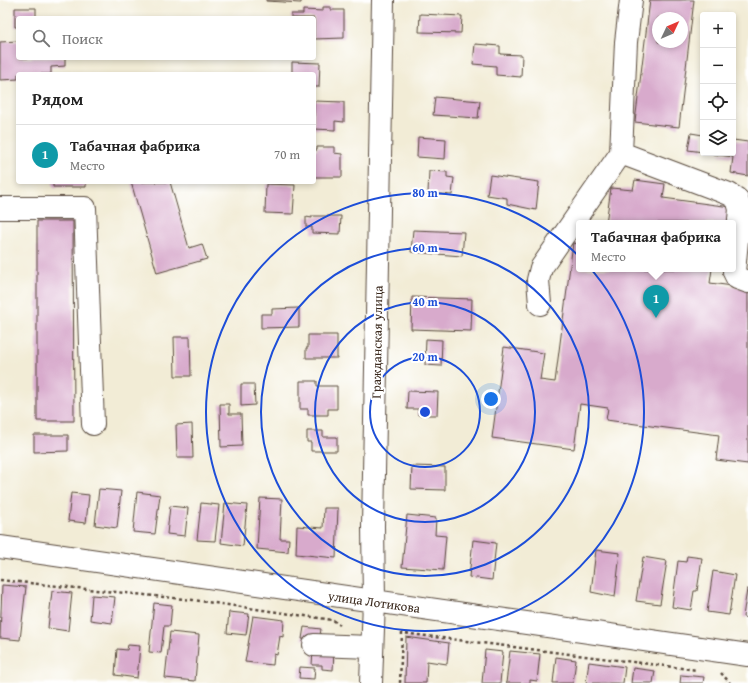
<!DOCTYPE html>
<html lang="ru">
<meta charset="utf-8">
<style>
:root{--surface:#fff;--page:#f2f2f2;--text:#222;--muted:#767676;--line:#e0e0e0;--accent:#1f6fb2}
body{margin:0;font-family:"Gentium Book Plus",serif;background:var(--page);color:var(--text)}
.controls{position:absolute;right:12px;top:12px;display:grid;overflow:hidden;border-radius:4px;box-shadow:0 2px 6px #0003}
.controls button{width:36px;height:36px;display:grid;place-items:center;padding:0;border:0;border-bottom:1px solid var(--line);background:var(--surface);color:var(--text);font:20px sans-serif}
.compass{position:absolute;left:652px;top:12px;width:36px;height:36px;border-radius:50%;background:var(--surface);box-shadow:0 2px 6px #0003;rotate:46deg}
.you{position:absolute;left:491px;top:399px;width:14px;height:14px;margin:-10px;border:3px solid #fff;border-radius:50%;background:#1a73e8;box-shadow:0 0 0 6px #1a73e833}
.badge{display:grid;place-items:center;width:26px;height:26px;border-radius:50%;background:var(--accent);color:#fff;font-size:13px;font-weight:700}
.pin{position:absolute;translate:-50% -33px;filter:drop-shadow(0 1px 2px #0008)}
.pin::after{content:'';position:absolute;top:21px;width:14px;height:12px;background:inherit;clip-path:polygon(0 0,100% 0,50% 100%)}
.popup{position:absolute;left:576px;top:220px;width:160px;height:52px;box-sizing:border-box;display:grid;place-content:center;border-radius:4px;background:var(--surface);filter:drop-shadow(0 1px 3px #0005);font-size:13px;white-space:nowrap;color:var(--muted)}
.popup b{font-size:15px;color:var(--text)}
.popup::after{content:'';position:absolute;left:50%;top:100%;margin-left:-8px;border:8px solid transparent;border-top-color:var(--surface)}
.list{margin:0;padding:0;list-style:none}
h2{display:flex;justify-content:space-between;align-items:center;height:52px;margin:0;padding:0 16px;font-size:17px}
h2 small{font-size:13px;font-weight:400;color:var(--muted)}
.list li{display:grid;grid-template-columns:26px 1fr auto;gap:12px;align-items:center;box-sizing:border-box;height:60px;padding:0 16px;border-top:1px solid var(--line)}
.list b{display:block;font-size:15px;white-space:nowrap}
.list p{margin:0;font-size:13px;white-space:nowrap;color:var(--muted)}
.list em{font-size:13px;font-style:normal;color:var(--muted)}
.icon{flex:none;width:22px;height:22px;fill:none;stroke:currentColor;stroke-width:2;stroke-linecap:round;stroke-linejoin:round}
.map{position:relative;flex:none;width:748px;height:683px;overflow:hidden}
.search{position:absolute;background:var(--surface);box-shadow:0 2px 6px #0003;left:16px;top:16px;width:300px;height:44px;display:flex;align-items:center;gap:10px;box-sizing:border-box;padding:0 14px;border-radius:4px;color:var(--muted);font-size:15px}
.panel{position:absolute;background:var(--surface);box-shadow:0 2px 6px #0003;left:16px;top:72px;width:300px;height:112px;border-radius:4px}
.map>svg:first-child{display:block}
.building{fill:#d8aacc;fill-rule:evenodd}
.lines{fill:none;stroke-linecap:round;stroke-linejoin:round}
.minor-casing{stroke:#56473a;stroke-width:24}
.path{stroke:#56473a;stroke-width:2.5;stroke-dasharray:3 3;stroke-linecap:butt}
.minor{stroke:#fff;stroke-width:22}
.ring{fill:none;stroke:#1d4ed8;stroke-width:2}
.labels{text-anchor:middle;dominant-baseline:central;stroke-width:4;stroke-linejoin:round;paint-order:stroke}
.street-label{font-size:13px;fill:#3b2a1e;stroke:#fff}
.centre{fill:#1d4ed8;stroke:#fff;stroke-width:2}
.ring-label{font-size:12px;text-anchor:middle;font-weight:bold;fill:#1d4ed8;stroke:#fff;stroke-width:4;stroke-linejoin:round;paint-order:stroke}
</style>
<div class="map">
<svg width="748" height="683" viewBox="0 0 748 683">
<rect width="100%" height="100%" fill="#fff"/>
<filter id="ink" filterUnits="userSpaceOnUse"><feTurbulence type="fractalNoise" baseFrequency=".025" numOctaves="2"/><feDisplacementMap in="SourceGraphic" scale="8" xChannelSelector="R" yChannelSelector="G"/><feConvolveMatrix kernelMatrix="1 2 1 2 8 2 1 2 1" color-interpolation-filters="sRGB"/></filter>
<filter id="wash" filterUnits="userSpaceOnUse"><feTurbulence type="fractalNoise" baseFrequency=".012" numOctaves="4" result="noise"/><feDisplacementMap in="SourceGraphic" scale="16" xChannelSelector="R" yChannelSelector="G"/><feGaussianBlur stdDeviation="0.9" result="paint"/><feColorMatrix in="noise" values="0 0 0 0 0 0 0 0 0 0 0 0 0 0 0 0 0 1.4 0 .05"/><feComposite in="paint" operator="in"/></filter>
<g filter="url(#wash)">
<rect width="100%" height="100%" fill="#f2ecd6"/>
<g id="blocks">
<path class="building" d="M 266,0 L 301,0 L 301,3 L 266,1 Z
M 650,0 L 694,0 L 679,127 L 635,122 ZM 658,18 L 682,18 L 682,42 L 658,42 Z
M 323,7 L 331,7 L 331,10 L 344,10 L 344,38 L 314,39 L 314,18 L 291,18 L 291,14 L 303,14 L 303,10 L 323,11 Z
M 15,8 L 36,8 L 36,18 L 18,18 L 18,27 L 15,27 Z
M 420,14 L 462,16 L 461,33 L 419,32 Z
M 18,41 L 18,58 L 65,58 L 65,66 L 51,67 L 51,74 L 18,74 L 18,79 L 0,80 L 0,42 Z
M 475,44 L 500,46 L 500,54 L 522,55 L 521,77 L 496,75 L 496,66 L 473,64 Z
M 292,62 L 320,63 L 319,87 L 314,87 L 314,74 L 292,74 Z
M 435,97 L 480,101 L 478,118 L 433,115 Z
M 314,101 L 344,102 L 344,122 L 335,121 L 335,130 L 314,129 Z
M 691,133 L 703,135 L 703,152 L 688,150 Z
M 418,137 L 446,139 L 445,159 L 417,157 Z
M 733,140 L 748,142 L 748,176 L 731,173 L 733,157 L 713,154 L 733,153 Z
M 317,147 L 334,147 L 334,153 L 342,154 L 342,177 L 314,177 L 314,150 L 317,150 Z
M 429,171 L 447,172 L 447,177 L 454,178 L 452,195 L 428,193 Z
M 490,175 L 539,182 L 536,210 L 507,204 L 507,198 L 487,195 Z
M 635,180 L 665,184 L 663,198 L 731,207 L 729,223 L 606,223 L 611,188 L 633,190 Z
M 53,182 L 86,182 L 86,187 L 53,187 Z
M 131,182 L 170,182 L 189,248 L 202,244 L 207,259 L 157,273 Z
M 266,184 L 295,185 L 293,214 L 265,213 Z
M 312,216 L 341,216 L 340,234 L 312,233 L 312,227 L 306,227 L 306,217 L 312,218 Z
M 37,221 L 73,221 L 74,421 L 37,421 Z
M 413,230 L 464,232 L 462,256 L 411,252 Z
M 573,243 L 579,244 L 579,269 L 712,269 L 710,283 L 748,288 L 748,464 L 716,460 L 719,435 L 606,420 L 608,408 L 580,404 L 574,449 L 492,438 L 504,347 L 544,353 L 540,380 L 555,382 Z
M 412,297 L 472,299 L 471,331 L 411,329 Z
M 299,308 L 299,327 L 261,328 L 261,314 L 272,314 L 272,309 Z
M 308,335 L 337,335 L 337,358 L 306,358 L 306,348 L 308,348 Z
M 174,337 L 190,337 L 191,376 L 175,376 Z
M 426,339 L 442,340 L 441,366 L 425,365 Z
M 300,381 L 317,381 L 317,386 L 337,386 L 337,409 L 328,409 L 328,415 L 308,415 L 308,409 L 300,409 Z
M 241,384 L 254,384 L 255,405 L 241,406 Z
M 408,391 L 438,392 L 437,415 L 418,415 L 418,409 L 407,409 Z
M 220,404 L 229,404 L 229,414 L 241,414 L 242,446 L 221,447 Z
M 192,424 L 193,458 L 177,458 L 176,425 Z
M 307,431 L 323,431 L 323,437 L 337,437 L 337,451 L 311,451 L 311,442 L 307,442 Z
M 34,435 L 68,435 L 68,451 L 34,452 Z
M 412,466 L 445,467 L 445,490 L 411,489 Z
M 99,489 L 121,491 L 117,528 L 95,525 Z
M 137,492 L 160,495 L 155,534 L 133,532 Z
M 71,493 L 89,495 L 86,523 L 68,521 Z
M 260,498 L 282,499 L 280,539 L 289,539 L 288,552 L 257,549 Z
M 201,503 L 219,505 L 215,541 L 197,540 Z
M 225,503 L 247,505 L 243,546 L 221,543 Z
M 170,506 L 188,508 L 185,536 L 167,534 Z
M 324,508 L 338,508 L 336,558 L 296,554 L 297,526 L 323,528 Z
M 407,515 L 436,518 L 435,535 L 446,536 L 443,570 L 402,567 Z
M 473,540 L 496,543 L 492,580 L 469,577 Z
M 596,550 L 620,553 L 615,597 L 591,592 Z
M 687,556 L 702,558 L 697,591 L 694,591 L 691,610 L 672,607 L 678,561 L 686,562 Z
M 643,557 L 667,561 L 660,604 L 636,601 Z
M 713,571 L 735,575 L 729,615 L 707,612 Z
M 2,585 L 26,587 L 20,640 L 0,638 Z
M 747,589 L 748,589 L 748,618 L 743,617 Z
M 52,591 L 72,593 L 68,631 L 48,628 Z
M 92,595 L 115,597 L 112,623 L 90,620 Z
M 154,603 L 172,605 L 170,626 L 164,626 L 161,653 L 149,652 Z
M 229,612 L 249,614 L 246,635 L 227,633 Z
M 253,616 L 284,620 L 283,637 L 280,636 L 277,655 L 274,654 L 273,665 L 245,662 Z
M 304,627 L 321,629 L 319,641 L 302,639 Z
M 170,632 L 199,635 L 195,681 L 165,678 Z
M 406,637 L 449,643 L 447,664 L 427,661 L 426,683 L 405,683 Z
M 128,645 L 140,646 L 137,678 L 115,675 L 117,649 L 127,650 Z
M 313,650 L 334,651 L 333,670 L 322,669 L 322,665 L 312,665 Z
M 485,650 L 503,652 L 500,683 L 482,683 Z
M 510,651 L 540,654 L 537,681 L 530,680 L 530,683 L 506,683 Z
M 556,657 L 576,660 L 573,683 L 553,683 Z
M 589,662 L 625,667 L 623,683 L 586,683 Z
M 300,667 L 315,668 L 314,679 L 299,678 Z
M 633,668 L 655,671 L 653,683 L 631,683 Z
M 681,675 L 704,677 L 703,683 L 680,683 Z"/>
</g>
</g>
<g filter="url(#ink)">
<use href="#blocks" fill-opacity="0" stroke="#56473a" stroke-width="1"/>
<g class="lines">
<g class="minor-casing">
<path id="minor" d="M 621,153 L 729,194 L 737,199 L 740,209 L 734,272 L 737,278 L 748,282
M 0,208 L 85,208 L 93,424
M 540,304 L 538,280 L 541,268 L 621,153 L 626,42 L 631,0
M 0,547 L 748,655
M 314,645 L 372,647
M 371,683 L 374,601 L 373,526 L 383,0"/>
</g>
<path class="path" d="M 0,580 L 193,600 L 333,620 L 340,625
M 721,673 L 730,683
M 400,683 L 402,633 L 697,670"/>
<use href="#minor" class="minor"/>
</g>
</g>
<g class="ring">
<circle cx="425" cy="412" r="55"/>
<circle cx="425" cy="412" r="110"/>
<circle cx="425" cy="412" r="164"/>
<circle cx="425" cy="412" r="219"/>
</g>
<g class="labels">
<g class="street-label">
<text transform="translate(377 342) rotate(-89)">Гражданская улица</text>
<text transform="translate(374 602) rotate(8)">улица Лотикова</text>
</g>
</g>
<circle cx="425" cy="412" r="6" class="centre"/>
<g class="ring-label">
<text x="425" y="197">80 m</text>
<text x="425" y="252">60 m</text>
<text x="425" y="306">40 m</text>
<text x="425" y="361">20 m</text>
</g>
</svg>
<div class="controls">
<button>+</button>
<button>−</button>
<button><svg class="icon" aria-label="locate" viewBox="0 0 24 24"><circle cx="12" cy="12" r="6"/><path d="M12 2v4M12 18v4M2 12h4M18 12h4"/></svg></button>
<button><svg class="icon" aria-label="layers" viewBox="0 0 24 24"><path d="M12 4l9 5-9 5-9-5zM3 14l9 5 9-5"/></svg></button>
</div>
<svg class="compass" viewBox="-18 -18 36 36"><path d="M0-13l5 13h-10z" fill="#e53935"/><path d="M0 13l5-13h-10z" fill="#767676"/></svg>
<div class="you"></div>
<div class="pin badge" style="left:656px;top:318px;background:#0f9aa8">1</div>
<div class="popup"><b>Табачная фабрика</b>Место</div>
<div class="search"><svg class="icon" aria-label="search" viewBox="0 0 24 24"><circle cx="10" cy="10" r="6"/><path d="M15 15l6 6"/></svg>Поиск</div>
<section class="panel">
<h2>Рядом<small></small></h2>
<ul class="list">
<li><span class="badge" style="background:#0f9aa8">1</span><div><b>Табачная фабрика</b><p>Место</p></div><em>70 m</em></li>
</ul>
</section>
</div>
